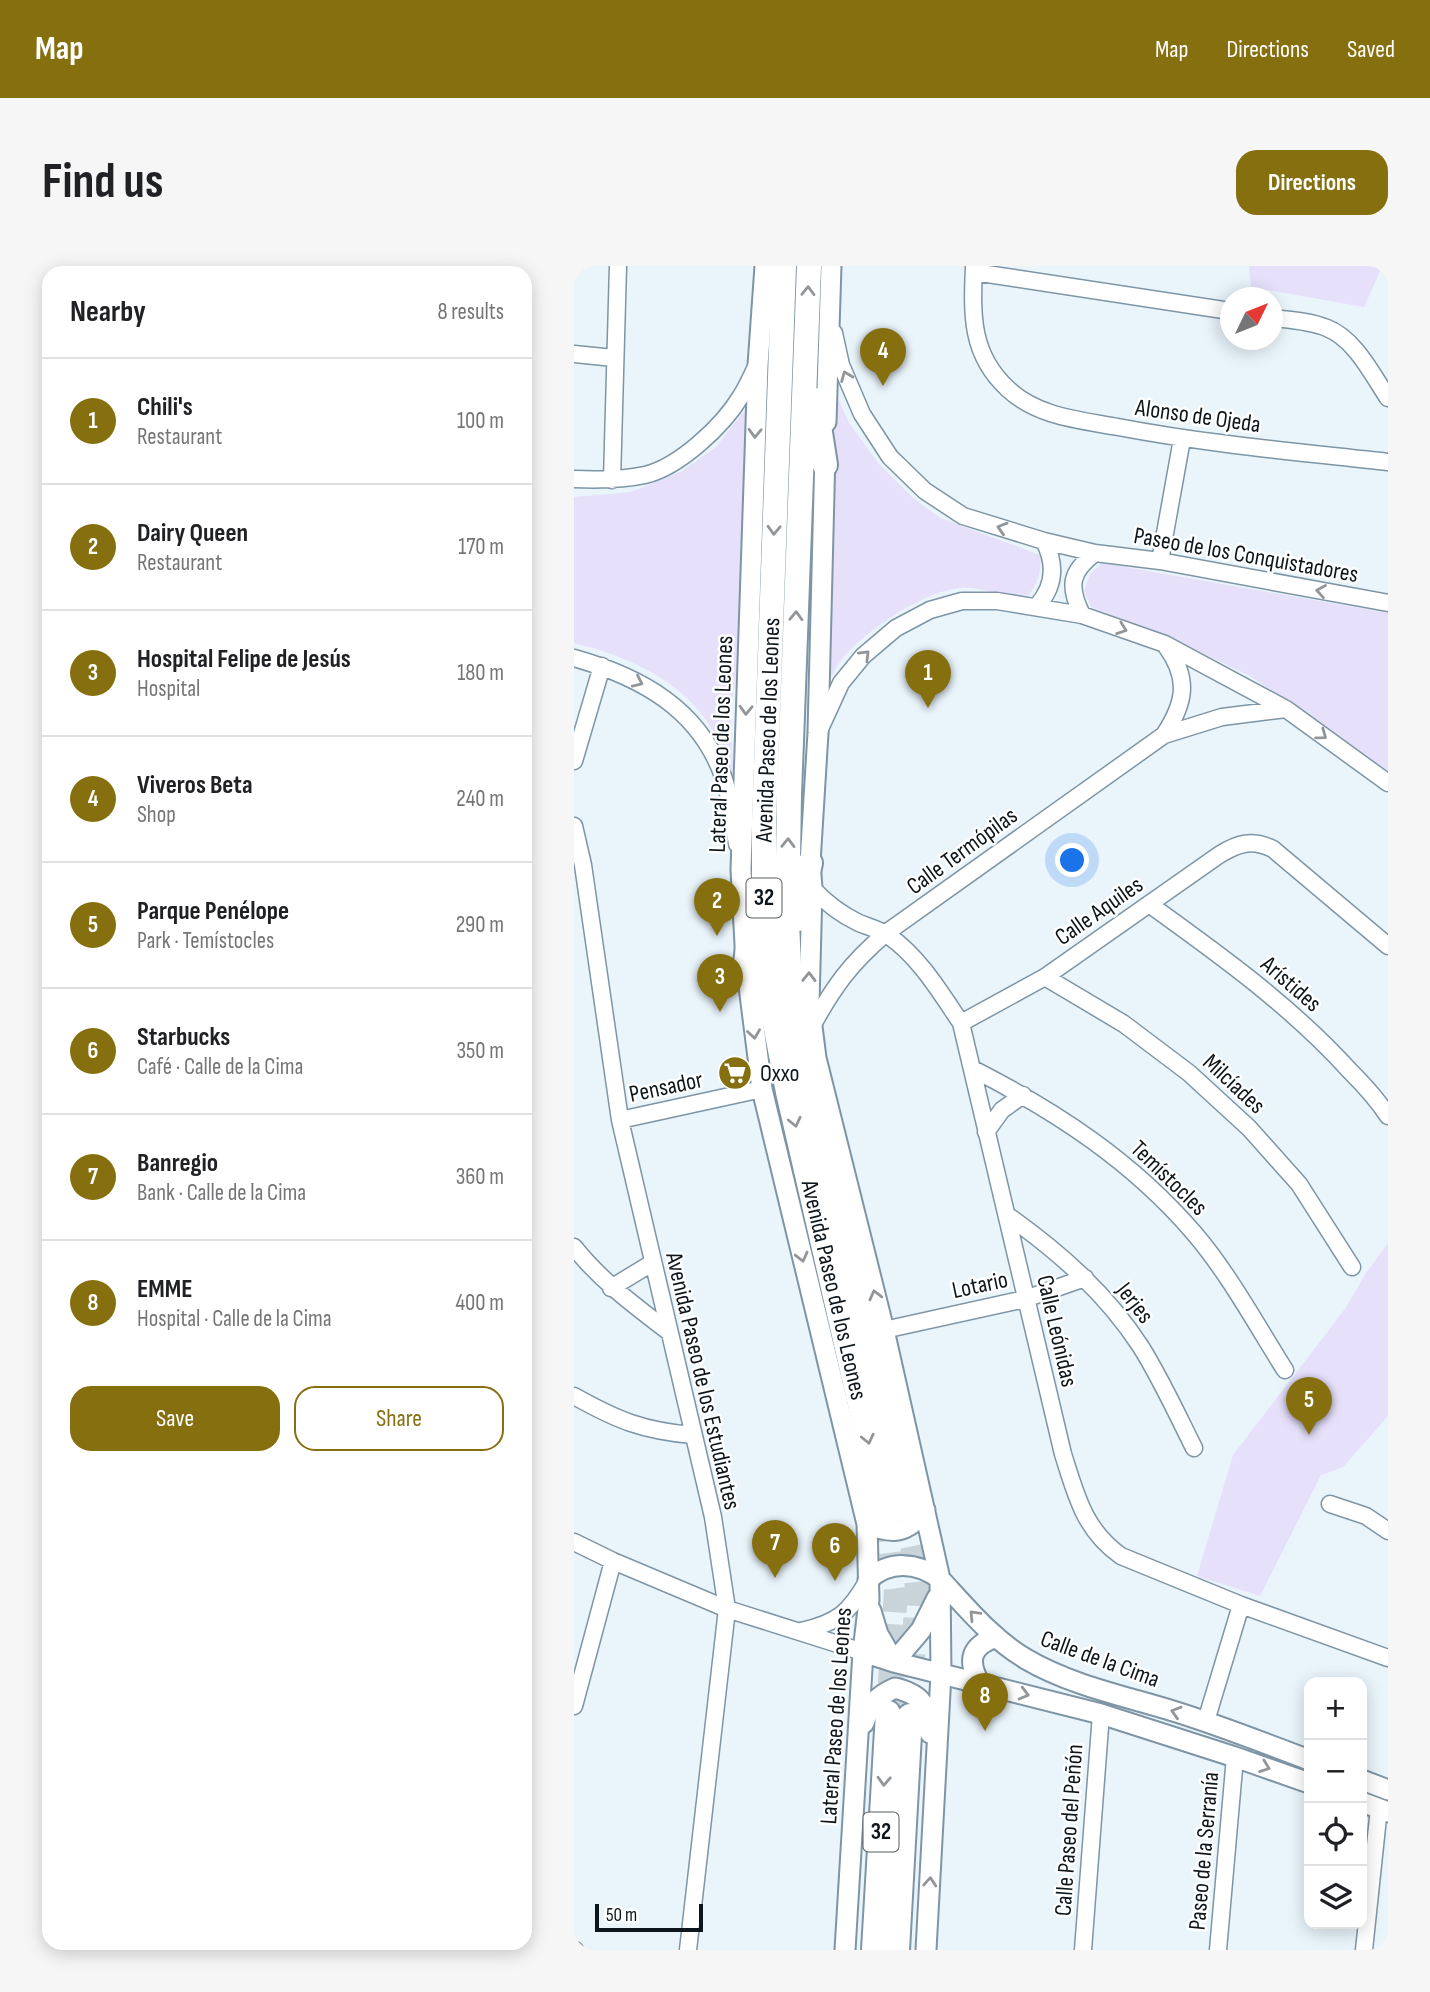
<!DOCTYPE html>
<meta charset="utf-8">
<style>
:root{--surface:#fff;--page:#f6f6f6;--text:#202124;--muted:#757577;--line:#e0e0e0;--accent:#866f0f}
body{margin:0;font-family:"Sofia Sans Condensed",sans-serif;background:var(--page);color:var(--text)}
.controls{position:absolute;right:21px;bottom:21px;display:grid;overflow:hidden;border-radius:14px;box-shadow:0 4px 18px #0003}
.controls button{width:63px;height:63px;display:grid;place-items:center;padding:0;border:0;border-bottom:2px solid var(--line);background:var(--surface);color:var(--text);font:35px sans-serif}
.compass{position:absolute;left:646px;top:21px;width:63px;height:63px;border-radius:50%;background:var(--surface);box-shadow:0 4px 18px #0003;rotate:47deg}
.scale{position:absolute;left:21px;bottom:18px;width:108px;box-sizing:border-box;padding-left:7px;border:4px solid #0d161c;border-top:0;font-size:19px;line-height:24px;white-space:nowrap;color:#0d161c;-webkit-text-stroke:5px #fff;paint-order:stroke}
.you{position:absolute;left:499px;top:595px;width:24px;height:24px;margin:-18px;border:5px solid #fff;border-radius:50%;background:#1a73e8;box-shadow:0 0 0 10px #1a73e833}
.badge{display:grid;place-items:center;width:46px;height:46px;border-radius:50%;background:var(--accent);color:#fff;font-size:23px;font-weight:700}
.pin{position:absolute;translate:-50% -58px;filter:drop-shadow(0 2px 4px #0008)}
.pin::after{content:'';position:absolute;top:37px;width:24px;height:21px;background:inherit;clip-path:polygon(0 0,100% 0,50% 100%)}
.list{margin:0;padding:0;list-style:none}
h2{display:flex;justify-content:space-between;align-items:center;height:91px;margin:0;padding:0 28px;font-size:30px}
h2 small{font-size:23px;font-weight:400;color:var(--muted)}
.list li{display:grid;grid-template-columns:46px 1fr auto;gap:21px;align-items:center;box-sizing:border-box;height:126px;padding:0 28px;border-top:2px solid var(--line)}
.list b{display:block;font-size:26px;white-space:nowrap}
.list p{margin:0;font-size:23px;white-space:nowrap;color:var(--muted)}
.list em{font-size:23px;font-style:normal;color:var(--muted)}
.actions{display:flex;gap:14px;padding:21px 28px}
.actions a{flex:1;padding:16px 0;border:2px solid var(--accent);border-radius:21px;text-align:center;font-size:24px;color:var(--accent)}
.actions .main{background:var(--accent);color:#fff}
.icon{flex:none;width:38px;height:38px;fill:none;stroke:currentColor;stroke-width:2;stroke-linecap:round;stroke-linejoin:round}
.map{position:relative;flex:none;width:814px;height:1684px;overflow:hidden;border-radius:21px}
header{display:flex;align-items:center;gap:42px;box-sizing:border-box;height:98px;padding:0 35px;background:var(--accent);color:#fff}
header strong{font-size:33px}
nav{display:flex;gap:38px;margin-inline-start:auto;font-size:24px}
.intro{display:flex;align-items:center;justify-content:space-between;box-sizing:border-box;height:168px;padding:0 42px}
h1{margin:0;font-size:49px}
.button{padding:18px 32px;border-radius:21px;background:var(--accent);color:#fff;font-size:24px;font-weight:700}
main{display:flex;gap:42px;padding:0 42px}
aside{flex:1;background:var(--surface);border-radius:21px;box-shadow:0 4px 18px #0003}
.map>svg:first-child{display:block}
.green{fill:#e6e0fb}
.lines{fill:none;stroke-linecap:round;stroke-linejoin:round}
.primary-tunnel{stroke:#c8d3da;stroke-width:24;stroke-dasharray:24 12;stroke-linecap:butt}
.minor-casing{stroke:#7d95a5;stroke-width:19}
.tertiary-casing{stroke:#7d95a5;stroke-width:23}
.primary-casing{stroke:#7d95a5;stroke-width:28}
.minor{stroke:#fff;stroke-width:16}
.tertiary{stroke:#fff;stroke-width:19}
.primary{stroke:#fff;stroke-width:24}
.oneway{stroke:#929699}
.labels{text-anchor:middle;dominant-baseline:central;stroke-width:5;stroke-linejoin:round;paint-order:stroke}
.shield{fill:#fff;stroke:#565c60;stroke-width:2}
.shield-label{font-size:23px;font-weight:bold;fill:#0d161c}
.street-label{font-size:24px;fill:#0d161c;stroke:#fff}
.poi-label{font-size:24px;fill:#0d161c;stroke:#fff;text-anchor:start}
</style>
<header>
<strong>Map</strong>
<nav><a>Map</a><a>Directions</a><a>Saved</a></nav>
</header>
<div class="intro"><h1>Find us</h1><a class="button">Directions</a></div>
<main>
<aside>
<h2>Nearby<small>8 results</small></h2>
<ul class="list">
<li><span class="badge">1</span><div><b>Chili's</b><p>Restaurant</p></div><em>100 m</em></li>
<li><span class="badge">2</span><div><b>Dairy Queen</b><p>Restaurant</p></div><em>170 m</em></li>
<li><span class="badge">3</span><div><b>Hospital Felipe de Jesús</b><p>Hospital</p></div><em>180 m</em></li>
<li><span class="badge">4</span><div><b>Viveros Beta</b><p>Shop</p></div><em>240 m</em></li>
<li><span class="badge">5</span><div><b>Parque Penélope</b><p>Park · Temístocles</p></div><em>290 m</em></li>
<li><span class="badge">6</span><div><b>Starbucks</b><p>Café · Calle de la Cima</p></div><em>350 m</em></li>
<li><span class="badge">7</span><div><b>Banregio</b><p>Bank · Calle de la Cima</p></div><em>360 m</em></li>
<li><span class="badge">8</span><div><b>EMME</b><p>Hospital · Calle de la Cima</p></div><em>400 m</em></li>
</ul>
<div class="actions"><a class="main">Save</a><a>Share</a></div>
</aside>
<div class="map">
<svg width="814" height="1684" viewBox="0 0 814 1684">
<rect width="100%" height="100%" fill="#e9f4fb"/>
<path class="green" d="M 675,0 L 805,0 L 806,5 L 790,41 L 677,21 Z
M 260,124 L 275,157 L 304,197 L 338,231 L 366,252 L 466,289 C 468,305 464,316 455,329 C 432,333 409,320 385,322 C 350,325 283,369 264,399 C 259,406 256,415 252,423 Z
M 177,136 L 166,385 L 157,441 L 159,511 C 150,492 140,462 127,447 C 95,408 48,389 0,377 L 0,231 L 57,226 L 108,205 L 142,181 Z
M 528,297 L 814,347 L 814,505 L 676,410 L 598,373 L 517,341 L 510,325 L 516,308 Z
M 814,977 L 814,1150 L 769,1201 L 747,1209 L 686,1330 L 623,1310 L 659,1189 L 771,1043 L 792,1007 Z"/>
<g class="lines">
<path class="primary-tunnel" d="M 331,1245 L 339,1284 L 343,1323 L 336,1449
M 312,1251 L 322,1324 L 314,1446"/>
<g class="minor-casing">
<path id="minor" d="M 400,0 C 398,48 396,88 434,123 C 464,151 506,154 544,161 C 633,178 724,186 814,196
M 400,6 L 656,45
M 698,52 C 716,54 736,55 753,62 C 781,73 798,108 814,132
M 260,67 L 267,99 L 288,148 L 316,191 L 351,225 L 389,250 L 470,275 L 521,287 L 586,295 L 814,337
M 0,88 L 40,92
M 0,213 C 24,214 48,214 71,209 C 105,201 149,160 167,130 C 173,121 177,111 182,101
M 38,214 L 44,0
M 586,295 L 608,173
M 463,340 C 481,320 482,298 470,275
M 508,349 C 494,320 496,306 521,287
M 0,392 C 67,411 126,443 150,513 C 157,534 159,556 163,578
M 245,465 L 267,417 L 289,390 L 322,362 L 356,344 L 388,335 L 423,335 L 508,349 L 591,378 L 712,443 L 814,517
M 590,469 C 611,437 616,413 592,380
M 0,495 L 28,400
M 0,560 L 9,599 L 46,854 L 139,1251 L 153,1343 L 114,1684
M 238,622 C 252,637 266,648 285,657 C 295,661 307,664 315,670 C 346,692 366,726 387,757 L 489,1188 C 502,1229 510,1264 547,1290 L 667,1339 L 814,1392
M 575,638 C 646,689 717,740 776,805 C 790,819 803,833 814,850
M 471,711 L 550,758 L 615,807 L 675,862 L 725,918 L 778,1001
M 387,757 L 471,711 L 645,589 C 664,577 678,573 699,583 L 814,680
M 237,762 C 260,720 276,698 312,667 L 590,469 L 648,451 L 712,443
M 399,803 C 483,846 558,895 620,967 C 655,1008 682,1058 711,1104
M 46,854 L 188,823
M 412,866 L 428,844 L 449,829
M 433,949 C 485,986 532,1027 567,1081 C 587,1113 603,1148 620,1182
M 0,981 C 27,1015 61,1040 95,1066
M 37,1022 L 78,997
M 310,1064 L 451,1033 L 511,1012
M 0,1130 C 43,1154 69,1165 119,1169
M 756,1238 L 792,1250 L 814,1265
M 0,1276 L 39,1295 L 153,1343 L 289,1386
M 227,1365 C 264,1357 276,1346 294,1314
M 0,1440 L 39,1295
M 632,1455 L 667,1339
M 0,1684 L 1,1684
M 509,1684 L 527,1448
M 644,1684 L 661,1491
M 790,1684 L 805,1542"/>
</g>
<g class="tertiary-casing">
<path id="tertiary" d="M 191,0 L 184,99 L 167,604 L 172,697 L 188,823 L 293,1258 L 295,1334 L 289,1386 L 271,1684
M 252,156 L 257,0
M 251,186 L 244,467 L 236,597 L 238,622 L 235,737 L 242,792 L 310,1064 L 366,1313 L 367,1408 L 352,1684
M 293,1258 C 319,1269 334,1267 351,1244
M 294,1314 C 315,1294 343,1296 366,1313 C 392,1341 418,1373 452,1393 C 496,1419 550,1430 599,1445 C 645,1459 690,1477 735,1494
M 297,1345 L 304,1368 L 320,1396 L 347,1364 L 363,1332
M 289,1386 L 320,1396 L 527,1448 L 661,1491 L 735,1517
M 405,1416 C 393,1394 397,1380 422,1371
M 290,1457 C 296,1438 303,1430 321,1422 C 350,1429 353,1440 356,1467
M 788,1514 L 814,1524
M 788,1536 L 814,1546"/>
</g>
<g class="primary-casing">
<path id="primary" d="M 210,0 L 190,555 L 190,662 L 197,736 L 214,826 L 312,1251
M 235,0 L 215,528 L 213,657 L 216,720 L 234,822 L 331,1245
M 241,134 L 251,199
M 223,653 L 236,597
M 172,697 L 178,649
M 300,1684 L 314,1447
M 323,1684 L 336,1450"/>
</g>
<use href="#minor" class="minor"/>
<use href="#tertiary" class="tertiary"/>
<use href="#primary" class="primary"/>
</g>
<defs><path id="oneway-chevron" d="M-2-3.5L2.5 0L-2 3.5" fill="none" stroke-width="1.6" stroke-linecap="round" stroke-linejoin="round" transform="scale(1.75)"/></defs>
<g class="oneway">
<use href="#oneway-chevron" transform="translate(234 25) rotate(-89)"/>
<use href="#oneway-chevron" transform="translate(272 110) rotate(-112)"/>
<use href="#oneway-chevron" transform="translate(181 167) rotate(92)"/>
<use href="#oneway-chevron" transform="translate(428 262) rotate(-163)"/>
<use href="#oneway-chevron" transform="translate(200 264) rotate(92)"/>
<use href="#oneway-chevron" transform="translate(747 325) rotate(-170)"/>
<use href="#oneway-chevron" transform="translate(222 350) rotate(-88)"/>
<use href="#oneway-chevron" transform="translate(548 363) rotate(20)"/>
<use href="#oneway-chevron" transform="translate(291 389) rotate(-45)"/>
<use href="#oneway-chevron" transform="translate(64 416) rotate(25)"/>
<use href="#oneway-chevron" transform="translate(172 444) rotate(92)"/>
<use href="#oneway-chevron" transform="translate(748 469) rotate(36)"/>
<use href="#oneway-chevron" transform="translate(214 577) rotate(-89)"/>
<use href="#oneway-chevron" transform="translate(235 711) rotate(-89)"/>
<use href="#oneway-chevron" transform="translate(180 768) rotate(82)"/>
<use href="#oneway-chevron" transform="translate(221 856) rotate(77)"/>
<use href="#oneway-chevron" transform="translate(228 991) rotate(76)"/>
<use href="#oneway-chevron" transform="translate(301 1029) rotate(-104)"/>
<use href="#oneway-chevron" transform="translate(294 1173) rotate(77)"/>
<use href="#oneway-chevron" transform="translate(400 1349) rotate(-134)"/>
<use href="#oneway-chevron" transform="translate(450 1428) rotate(15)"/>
<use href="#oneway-chevron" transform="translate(602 1446) rotate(-163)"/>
<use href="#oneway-chevron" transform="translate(691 1501) rotate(20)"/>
<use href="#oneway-chevron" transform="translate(310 1515) rotate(93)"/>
<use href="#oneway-chevron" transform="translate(356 1616) rotate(-86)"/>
</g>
<defs>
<g id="supermarket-disc" transform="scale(1.75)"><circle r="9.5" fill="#866f0f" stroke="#fff"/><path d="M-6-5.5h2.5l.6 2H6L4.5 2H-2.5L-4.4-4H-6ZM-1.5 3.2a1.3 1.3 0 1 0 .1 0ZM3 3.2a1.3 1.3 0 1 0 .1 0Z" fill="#fff"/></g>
</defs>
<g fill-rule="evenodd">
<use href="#supermarket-disc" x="161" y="807"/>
</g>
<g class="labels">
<g class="shield">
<rect x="172.5" y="612.5" width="35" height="39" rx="5"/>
<rect x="289.5" y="1546.5" width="35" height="39" rx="5"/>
</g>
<g class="shield-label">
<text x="190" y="632">32</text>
<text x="307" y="1566">32</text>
</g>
<g class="street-label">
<text transform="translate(624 150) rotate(8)">Alonso de Ojeda</text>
<text transform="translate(672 289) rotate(10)">Paseo de los Conquistadores</text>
<text transform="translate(194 464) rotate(-88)">Avenida Paseo de los Leones</text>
<text transform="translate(147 478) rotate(-88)">Lateral Paseo de los Leones</text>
<text transform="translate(388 585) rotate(-36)">Calle Termópilas</text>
<text transform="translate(525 645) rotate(-35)">Calle Aquiles</text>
<text transform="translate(717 718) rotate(41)">Arístides</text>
<text transform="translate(660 818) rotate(43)">Milcíades</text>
<text transform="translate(92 821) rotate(-12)">Pensador</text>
<text transform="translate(595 912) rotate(44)">Temístocles</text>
<text transform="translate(406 1019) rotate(-12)">Lotario</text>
<text transform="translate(260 1024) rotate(77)">Avenida Paseo de los Leones</text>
<text transform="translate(561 1037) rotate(52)">Jerjes</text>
<text transform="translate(483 1065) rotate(77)">Calle Leónidas</text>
<text transform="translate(129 1115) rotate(77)">Avenida Paseo de los Estudiantes</text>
<text transform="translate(526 1393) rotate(20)">Calle de la Cima</text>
<text transform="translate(262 1450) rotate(-86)">Lateral Paseo de los Leones</text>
<text transform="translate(495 1564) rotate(-86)">Calle Paseo del Peñón</text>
<text transform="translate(630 1585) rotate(-85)">Paseo de la Serranía</text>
</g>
<g class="poi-label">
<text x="186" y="807">Oxxo</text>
</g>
</g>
</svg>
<div class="controls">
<button>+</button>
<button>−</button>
<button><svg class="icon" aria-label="locate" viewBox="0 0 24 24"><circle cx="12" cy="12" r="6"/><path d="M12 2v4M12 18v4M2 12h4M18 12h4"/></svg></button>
<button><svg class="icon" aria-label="layers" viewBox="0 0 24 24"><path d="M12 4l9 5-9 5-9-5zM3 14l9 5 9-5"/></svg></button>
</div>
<svg class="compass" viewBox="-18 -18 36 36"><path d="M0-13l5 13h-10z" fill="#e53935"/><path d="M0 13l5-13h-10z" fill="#757577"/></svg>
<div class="scale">50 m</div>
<div class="you"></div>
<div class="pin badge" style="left:354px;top:442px">1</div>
<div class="pin badge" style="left:143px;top:670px">2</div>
<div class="pin badge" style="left:146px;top:746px">3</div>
<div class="pin badge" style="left:309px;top:120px">4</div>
<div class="pin badge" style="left:735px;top:1169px">5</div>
<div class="pin badge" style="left:261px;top:1315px">6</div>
<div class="pin badge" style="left:201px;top:1312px">7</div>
<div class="pin badge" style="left:411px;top:1465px">8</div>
</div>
</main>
